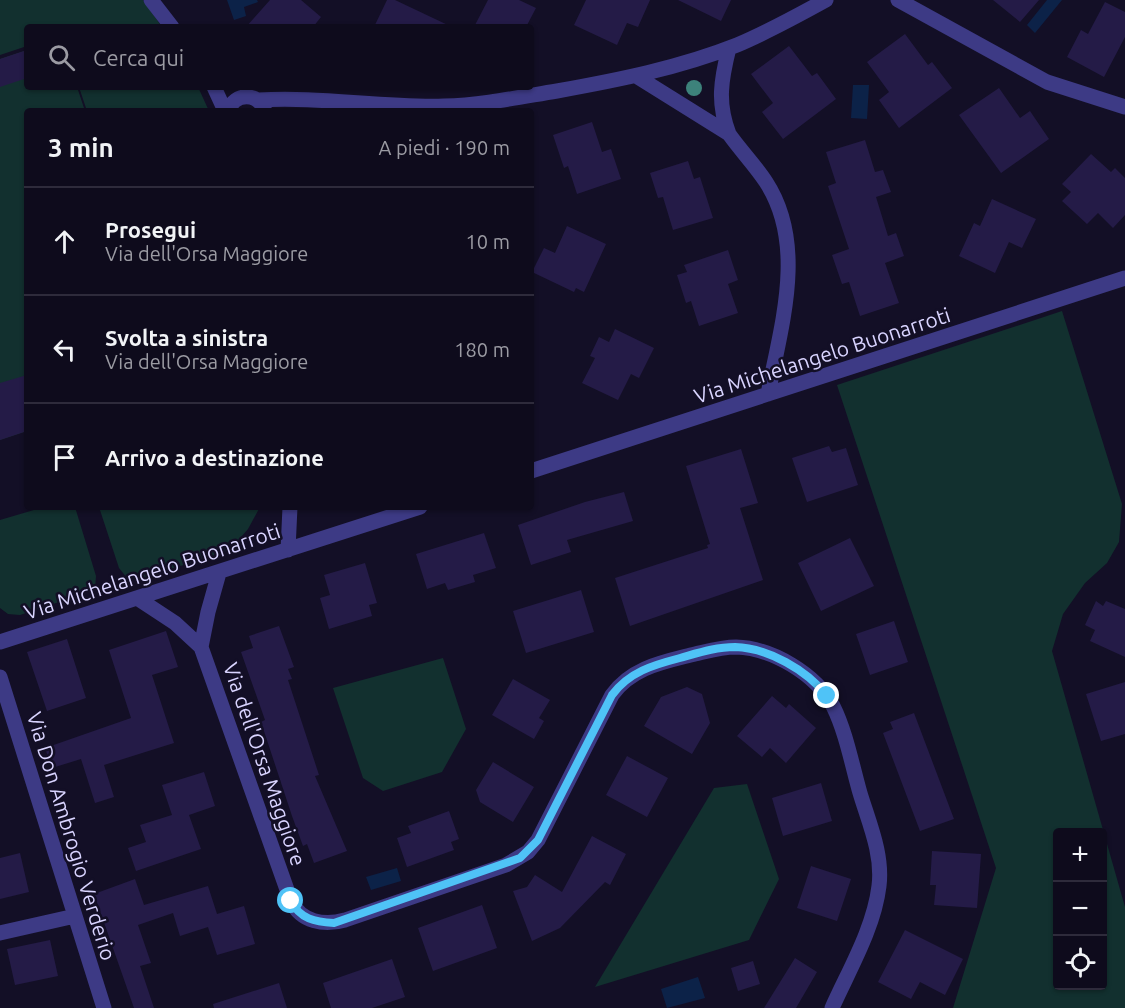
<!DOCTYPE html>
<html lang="it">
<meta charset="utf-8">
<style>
:root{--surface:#0e0b1c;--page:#1c1929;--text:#f1f3f6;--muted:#9b9ba3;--line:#2e2b3b}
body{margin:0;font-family:Ubuntu,sans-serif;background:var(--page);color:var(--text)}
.controls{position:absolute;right:18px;bottom:18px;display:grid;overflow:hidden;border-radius:6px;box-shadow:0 2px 4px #0004}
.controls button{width:54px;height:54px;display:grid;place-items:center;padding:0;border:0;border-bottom:2px solid var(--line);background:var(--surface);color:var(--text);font:30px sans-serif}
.stop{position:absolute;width:18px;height:18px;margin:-14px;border:4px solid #4fc3f7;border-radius:50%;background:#fff}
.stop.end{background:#4fc3f7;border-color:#fff;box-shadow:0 2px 6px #0008}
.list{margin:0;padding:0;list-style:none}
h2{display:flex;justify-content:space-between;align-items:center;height:78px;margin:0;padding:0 24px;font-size:26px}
h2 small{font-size:20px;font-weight:400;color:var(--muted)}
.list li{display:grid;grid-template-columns:39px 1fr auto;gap:18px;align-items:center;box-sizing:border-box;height:108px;padding:0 24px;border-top:2px solid var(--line)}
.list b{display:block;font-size:22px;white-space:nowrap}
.list p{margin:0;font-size:20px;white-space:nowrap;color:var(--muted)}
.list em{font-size:20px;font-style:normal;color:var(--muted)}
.icon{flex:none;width:33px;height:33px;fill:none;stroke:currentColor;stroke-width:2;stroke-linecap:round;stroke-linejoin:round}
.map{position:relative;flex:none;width:1125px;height:1008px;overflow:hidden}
.search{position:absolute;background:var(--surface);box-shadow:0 2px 4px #0004;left:24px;top:24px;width:510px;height:66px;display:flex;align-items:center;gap:15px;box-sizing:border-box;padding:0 21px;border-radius:6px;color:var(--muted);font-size:22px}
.panel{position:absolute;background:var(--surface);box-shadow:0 2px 4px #0004;left:24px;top:108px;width:510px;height:402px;border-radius:6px}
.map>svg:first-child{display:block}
.green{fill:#12302f;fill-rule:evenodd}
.water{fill:#0c2248}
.building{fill:#241b47}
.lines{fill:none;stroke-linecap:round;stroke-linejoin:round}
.street{stroke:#3d3a85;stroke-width:15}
.tree{fill:#3d827b}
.route{stroke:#4fc3f7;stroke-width:8}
.labels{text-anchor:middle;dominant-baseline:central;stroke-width:5;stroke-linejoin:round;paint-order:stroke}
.street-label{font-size:21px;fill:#d9d4ff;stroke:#130f26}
</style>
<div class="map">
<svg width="1125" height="1008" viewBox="0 0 1125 1008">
<rect width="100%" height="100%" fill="#130f26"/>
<path class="green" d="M 0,0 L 143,0 L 162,27 L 27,27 L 27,46 L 0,55 Z
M 27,50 L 27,87 L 77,87 L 85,111 L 27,111 L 27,431 L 0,440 L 0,59 Z
M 79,87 L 198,87 L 209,111 L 87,111 Z
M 1062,311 L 1122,504 L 1119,542 L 1107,563 L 1085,583 L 1063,614 L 1052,651 L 1125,907 L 1125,1008 L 953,1008 L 996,868 L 837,385 ZM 1058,832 L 1102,832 L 1102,986 L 1058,986 Z
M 44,507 L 75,507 L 96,576 L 95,590 L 20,615 L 8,614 L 0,608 L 0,520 Z
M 99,507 L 260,507 L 248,529 L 230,550 L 140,579 L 127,578 L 119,568 Z
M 443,658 L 466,729 L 442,772 L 383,791 L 363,778 L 333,688 Z
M 747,784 L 779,879 L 749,940 L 595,987 L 714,788 Z"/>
<path class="water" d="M 227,0 L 257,0 L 258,2 L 244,7 L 246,16 L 234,20 Z
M 1047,0 L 1062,0 L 1035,33 L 1027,25 Z
M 853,85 L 869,85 L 867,119 L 851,118 Z
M 397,868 L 401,881 L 371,890 L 366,877 Z
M 698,977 L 705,998 L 667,1008 L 661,989 Z"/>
<path class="building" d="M 270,0 L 301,0 L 321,17 L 313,27 L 246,27 Z
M 387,0 L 395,0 L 452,27 L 374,27 Z
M 488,0 L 519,0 L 536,8 L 526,27 L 474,27 Z
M 586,0 L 650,0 L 638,27 L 627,23 L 617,45 L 574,25 Z
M 678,0 L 731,0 L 721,21 Z
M 993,0 L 1039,0 L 1020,22 Z
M 1105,2 L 1125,12 L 1125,37 L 1104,77 L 1067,57 L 1081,30 L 1088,34 Z
M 905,34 L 928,65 L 932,62 L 952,88 L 899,128 L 879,100 L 889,92 L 867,62 Z
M 789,46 L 812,76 L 817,73 L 836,99 L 783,139 L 762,112 L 773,103 L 751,74 Z
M 27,50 L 27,78 L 0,87 L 0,59 Z
M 999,88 L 1020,118 L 1030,111 L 1049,139 L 1001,173 L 959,115 Z
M 592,122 L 602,152 L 611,149 L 621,179 L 577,194 L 568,166 L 564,168 L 553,135 Z
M 865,140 L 875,172 L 883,170 L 891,192 L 876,197 L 888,236 L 896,233 L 904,256 L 885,263 L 899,303 L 860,316 L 849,282 L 842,284 L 832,255 L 849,249 L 828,186 L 836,183 L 826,152 Z
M 1091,154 L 1111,172 L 1115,168 L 1125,178 L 1125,215 L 1113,228 L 1098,213 L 1087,224 L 1062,201 L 1071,192 L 1062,184 Z
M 688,161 L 694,179 L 700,177 L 713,218 L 673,230 L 663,197 L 658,198 L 650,173 Z
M 992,199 L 1036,219 L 1022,248 L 1009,242 L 995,273 L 959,256 L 974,223 L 980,226 Z
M 567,226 L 606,244 L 584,292 L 576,288 L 574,292 L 532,272 L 544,248 L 555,253 Z
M 728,250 L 738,280 L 728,284 L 738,313 L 699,326 L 691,301 L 686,303 L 677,275 L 687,272 L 684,265 Z
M 615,329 L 654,348 L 639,378 L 631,374 L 618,400 L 582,383 L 595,358 L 590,356 L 599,337 L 609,342 Z
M 27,375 L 27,431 L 0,440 L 0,383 Z
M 829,446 L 832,452 L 846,448 L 858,485 L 807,502 L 792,458 Z
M 741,449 L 758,503 L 740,508 L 763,580 L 630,626 L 615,578 L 708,548 L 707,545 L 710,544 L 686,466 Z
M 624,492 L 633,521 L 567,540 L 571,552 L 531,565 L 518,525 L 585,502 Z
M 484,533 L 496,568 L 473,575 L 475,582 L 448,590 L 445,583 L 427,589 L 416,554 Z
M 850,538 L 874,586 L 821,611 L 798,563 Z
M 365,563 L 377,603 L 369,605 L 372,616 L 329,629 L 320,598 L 330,595 L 324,575 Z
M 581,590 L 594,632 L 526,653 L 513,611 Z
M 1096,601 L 1103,606 L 1106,601 L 1125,609 L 1125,657 L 1090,641 L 1095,630 L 1085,625 Z
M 894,621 L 908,662 L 870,675 L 856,634 Z
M 279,626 L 294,667 L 288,669 L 292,679 L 288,680 L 319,775 L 315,776 L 347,851 L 314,863 L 307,844 L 303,846 L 292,816 L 261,722 L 265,720 L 241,652 L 253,648 L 249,636 Z
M 166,631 L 178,667 L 152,675 L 174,743 L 104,765 L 114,797 L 95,803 L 81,759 L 52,768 L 45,748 L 131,718 L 109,650 Z
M 67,639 L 86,698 L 47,711 L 27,652 Z
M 513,679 L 550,700 L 539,718 L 544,721 L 534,739 L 492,715 Z
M 1125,682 L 1125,734 L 1101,741 L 1086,694 Z
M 687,687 L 702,694 L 710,723 L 692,754 L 644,726 L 661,697 Z
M 772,696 L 786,708 L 789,704 L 816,728 L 786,763 L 770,748 L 762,757 L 737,736 Z
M 914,713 L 954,819 L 920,831 L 883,733 L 893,729 L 890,722 Z
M 627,756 L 668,778 L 647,817 L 606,795 Z
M 493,762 L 534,787 L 513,822 L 480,802 L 476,790 Z
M 204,772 L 215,806 L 189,815 L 201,849 L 136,871 L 128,848 L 146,842 L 140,825 L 172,815 L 162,785 Z
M 821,783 L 832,821 L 783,836 L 772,798 Z
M 449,811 L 459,839 L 451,842 L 454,850 L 407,867 L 397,838 L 411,833 L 408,826 Z
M 592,836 L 626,854 L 610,885 L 605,882 L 560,928 L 532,941 L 513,891 L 527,887 L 535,875 L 562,892 Z
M 932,851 L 981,854 L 977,908 L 934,905 L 936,885 L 930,885 Z
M 20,853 L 29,892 L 0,899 L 0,858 Z
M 811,866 L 851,879 L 837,921 L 797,908 Z
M 135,879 L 144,905 L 208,886 L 217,914 L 244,906 L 255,944 L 217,955 L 208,927 L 180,936 L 173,913 L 138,925 L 151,963 L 140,966 L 154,1008 L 134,1008 L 94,894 Z
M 482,905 L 497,948 L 433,971 L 418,928 Z
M 905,930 L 963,959 L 945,995 L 920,982 L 911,999 L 878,982 Z
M 50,940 L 58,976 L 15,985 L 7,949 Z
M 795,958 L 817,972 L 796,1008 L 764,1008 Z
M 392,959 L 405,997 L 372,1008 L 331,1008 L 323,983 Z
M 753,961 L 760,984 L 738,991 L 731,968 Z
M 279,983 L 287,1008 L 214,1008 L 213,1004 Z"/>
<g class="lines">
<path class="street" d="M 151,0 L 172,27
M 898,0 L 1047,82 L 1125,107
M 636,76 L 729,134 C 717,103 721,80 729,48
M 214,87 L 225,111
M 258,100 C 320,96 382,108 444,106 C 482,105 520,97 557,91 C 618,80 679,68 737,45 C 768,32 797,16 826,0
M 228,111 C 235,92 258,92 265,111
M 729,134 C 741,151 755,165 766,182 C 807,245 781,326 768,394
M 531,471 L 1125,278
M 288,550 L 290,507
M 137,598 L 175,623 L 201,647 L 291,901 C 301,922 324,926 345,920 L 506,865 L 528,852 L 538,840 L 612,695 C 632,667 664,662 695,654 C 708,651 722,647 736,647 C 772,648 816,674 833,706 C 846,732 852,765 860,793 C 869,823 883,854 879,886 C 874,928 849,970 832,1008
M 0,642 L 420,507
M 201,647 L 208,612 L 219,573
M 0,677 L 104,1008
M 0,933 L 75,916"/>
</g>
<circle class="tree" cx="694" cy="88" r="8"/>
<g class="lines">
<path class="route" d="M 291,901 C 300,919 315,922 334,923 L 520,858 L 538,840 L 612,695 C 629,672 653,665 680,658 C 698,653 716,647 735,647 C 768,648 807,670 827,696"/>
</g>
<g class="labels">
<g class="street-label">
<text transform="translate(822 355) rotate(-18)">Via Michelangelo Buonarroti</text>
<text transform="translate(152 571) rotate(-18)">Via Michelangelo Buonarroti</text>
<text transform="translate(265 764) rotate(71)">Via dell'Orsa Maggiore</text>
<text transform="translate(72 836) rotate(73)">Via Don Ambrogio Verderio</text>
</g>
</g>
</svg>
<div class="controls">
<button>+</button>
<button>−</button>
<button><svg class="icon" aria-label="locate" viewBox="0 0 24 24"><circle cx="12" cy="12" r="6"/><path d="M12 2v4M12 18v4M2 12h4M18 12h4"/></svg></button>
</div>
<div class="stop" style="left:291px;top:901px"></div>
<div class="stop end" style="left:827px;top:696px"></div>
<div class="search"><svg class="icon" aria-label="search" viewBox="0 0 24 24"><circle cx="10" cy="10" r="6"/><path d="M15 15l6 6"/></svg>Cerca qui</div>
<section class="panel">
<h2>3 min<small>A piedi · 190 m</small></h2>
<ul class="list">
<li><svg class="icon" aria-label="ahead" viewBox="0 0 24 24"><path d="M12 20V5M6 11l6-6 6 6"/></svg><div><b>Prosegui</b><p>Via dell'Orsa Maggiore</p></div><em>10 m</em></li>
<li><svg class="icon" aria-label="left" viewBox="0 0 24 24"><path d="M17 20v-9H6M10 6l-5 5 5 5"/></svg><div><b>Svolta a sinistra</b><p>Via dell'Orsa Maggiore</p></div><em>180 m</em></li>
<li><svg class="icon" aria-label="arrive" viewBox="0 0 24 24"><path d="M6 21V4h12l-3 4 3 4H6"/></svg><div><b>Arrivo a destinazione</b></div></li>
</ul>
</section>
</div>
